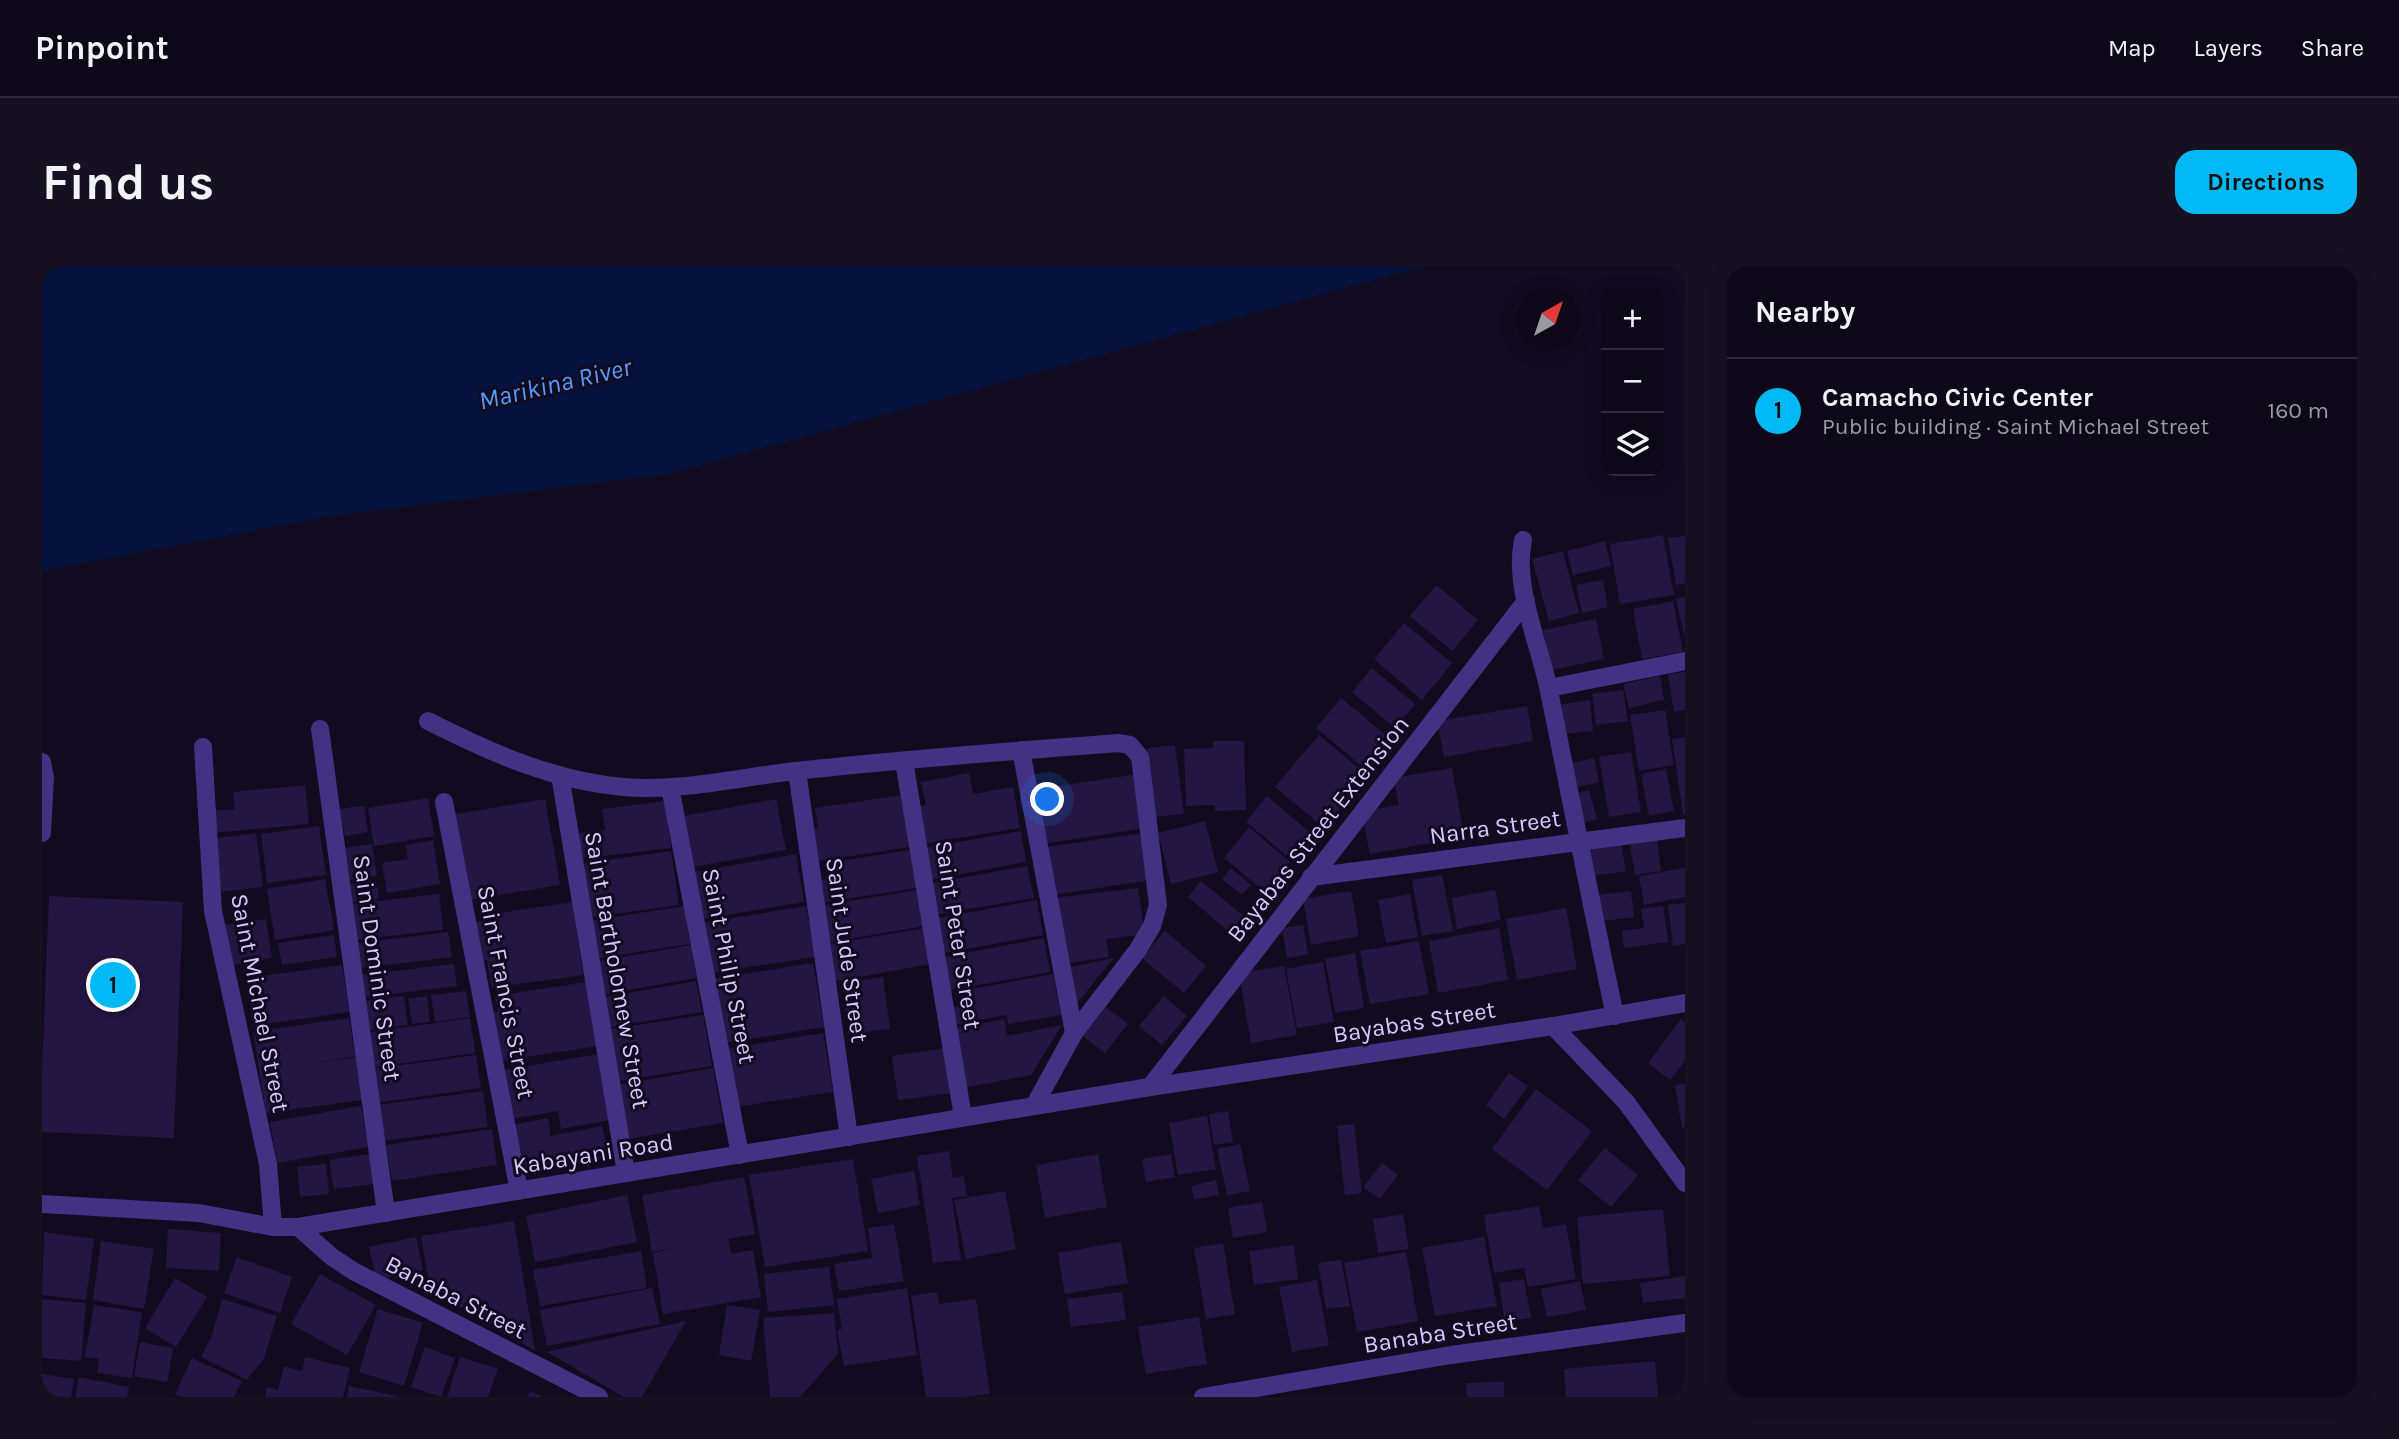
<!DOCTYPE html>
<meta charset="utf-8">
<style>
:root{--surface:#0d0818;--page:#161121;--text:#f1f3f6;--muted:#9a9aa2;--line:#2d2937;--accent:#00b9f4}
body{margin:0;font-family:Karla,sans-serif;background:var(--page);color:var(--text)}
.controls{position:absolute;right:21px;top:21px;display:grid;overflow:hidden;border-radius:14px;box-shadow:0 4px 18px #0003}
.controls button{width:63px;height:63px;display:grid;place-items:center;padding:0;border:0;border-bottom:2px solid var(--line);background:var(--surface);color:var(--text);font:35px sans-serif}
.compass{position:absolute;left:1475px;top:21px;width:63px;height:63px;border-radius:50%;background:var(--surface);box-shadow:0 4px 18px #0003;rotate:40deg}
.you{position:absolute;left:1006px;top:534px;width:24px;height:24px;margin:-18px;border:5px solid #fff;border-radius:50%;background:#1a73e8;box-shadow:0 0 0 10px #1a73e833}
.badge{display:grid;place-items:center;width:46px;height:46px;border-radius:50%;background:var(--accent);color:#111;font-size:23px;font-weight:700}
.pin{position:absolute;translate:-50% -50%;border:4px solid #fff;box-shadow:0 2px 7px #0006}
.list{margin:0;padding:0;list-style:none}
h2{display:flex;justify-content:space-between;align-items:center;height:91px;margin:0;padding:0 28px;font-size:30px}
h2 small{font-size:23px;font-weight:400;color:var(--muted)}
.list li{display:grid;grid-template-columns:46px 1fr auto;gap:21px;align-items:center;box-sizing:border-box;height:105px;padding:0 28px;border-top:2px solid var(--line)}
.list b{display:block;font-size:26px;white-space:nowrap}
.list p{margin:0;font-size:23px;white-space:nowrap;color:var(--muted)}
.list em{font-size:23px;font-style:normal;color:var(--muted)}
.icon{flex:none;width:38px;height:38px;fill:none;stroke:currentColor;stroke-width:2;stroke-linecap:round;stroke-linejoin:round}
.map{position:relative;flex:none;width:1643px;height:1131px;overflow:hidden;border-radius:21px}
header{display:flex;align-items:center;gap:42px;box-sizing:border-box;height:98px;padding:0 35px;background:var(--surface);border-bottom:2px solid var(--line)}
header strong{font-size:33px}
nav{display:flex;gap:38px;margin-inline-start:auto;font-size:24px}
.intro{display:flex;align-items:center;justify-content:space-between;box-sizing:border-box;height:168px;padding:0 42px}
h1{margin:0;font-size:49px}
.button{padding:18px 32px;border-radius:21px;background:var(--accent);color:#111;font-size:24px;font-weight:700}
main{display:flex;gap:42px;padding:0 42px}
aside{flex:1;background:var(--surface);border-radius:21px;box-shadow:0 4px 18px #0003}
.map>svg:first-child{display:block}
.water{fill:#05123e}
.building{fill:#251542}
.lines{fill:none;stroke-linecap:round;stroke-linejoin:round}
.minor{stroke:#413283;stroke-width:18}
.tertiary{stroke:#413283;stroke-width:18}
.labels{text-anchor:middle;dominant-baseline:central;stroke-width:6;stroke-linejoin:round;paint-order:stroke}
.street-label{font-size:24px;fill:#d7c9ff;stroke:#110b20}
.water-label{font-size:26px;font-style:italic;fill:#5799ff;stroke:#110b20}
</style>
<header>
<strong>Pinpoint</strong>
<nav><a>Map</a><a>Layers</a><a>Share</a></nav>
</header>
<div class="intro"><h1>Find us</h1><a class="button">Directions</a></div>
<main>
<div class="map">
<svg width="1643" height="1131" viewBox="0 0 1643 1131">
<rect width="100%" height="100%" fill="#110b20"/>
<path class="water" d="M 0,0 L 1383,0 L 626,208 L 283,251 L 0,305 Z"/>
<path class="building" d="M 1621,269 L 1632,329 L 1578,338 L 1568,278 Z
M 1643,270 L 1643,317 L 1634,319 L 1626,272 Z
M 1563,275 L 1569,300 L 1531,309 L 1525,285 Z
M 1521,285 L 1537,347 L 1507,355 L 1490,293 Z
M 1561,314 L 1566,341 L 1540,347 L 1534,319 Z
M 1394,319 L 1436,354 L 1410,385 L 1368,350 Z
M 1643,331 L 1643,369 L 1642,369 L 1634,333 Z
M 1631,335 L 1641,386 L 1600,393 L 1591,343 Z
M 1554,353 L 1562,393 L 1509,404 L 1501,364 Z
M 1362,357 L 1410,397 L 1380,434 L 1332,393 Z
M 1330,402 L 1373,438 L 1353,462 L 1310,426 Z
M 1643,406 L 1643,444 L 1632,446 L 1626,408 Z
M 1618,410 L 1622,434 L 1587,442 L 1581,418 Z
M 1581,424 L 1586,455 L 1554,459 L 1550,428 Z
M 1299,432 L 1346,471 L 1321,501 L 1274,462 Z
M 1548,434 L 1551,465 L 1521,468 L 1517,439 Z
M 1485,440 L 1491,475 L 1402,491 L 1395,455 Z
M 1623,444 L 1632,499 L 1597,505 L 1588,449 Z
M 1277,469 L 1326,510 L 1282,562 L 1233,521 Z
M 1643,471 L 1643,548 L 1641,548 L 1630,473 Z
M 1171,475 L 1202,475 L 1204,544 L 1173,545 L 1173,539 L 1144,540 L 1142,483 L 1171,482 Z
M 1133,479 L 1142,548 L 1113,551 L 1105,482 Z
M 1589,486 L 1599,546 L 1567,551 L 1557,491 Z
M 1552,492 L 1557,516 L 1531,522 L 1525,498 Z
M 1410,502 L 1422,571 L 1328,588 L 1320,546 L 1357,539 L 1351,512 Z
M 1624,503 L 1632,545 L 1607,550 L 1599,508 Z
M 927,507 L 931,528 L 971,521 L 978,562 L 880,578 L 873,541 L 884,539 L 879,516 Z
M 1094,508 L 1103,562 L 1001,578 L 992,524 Z
M 263,519 L 267,558 L 170,567 L 168,545 L 193,543 L 191,526 Z
M 1547,524 L 1555,553 L 1540,557 L 1532,528 Z
M 860,529 L 868,581 L 771,596 L 766,563 L 776,562 L 773,542 Z
M 1225,530 L 1278,575 L 1257,600 L 1204,556 Z
M 386,532 L 392,570 L 332,580 L 326,542 Z
M 503,533 L 518,619 L 422,635 L 408,549 Z
M 734,533 L 744,584 L 651,601 L 642,550 Z
M 623,535 L 629,582 L 535,593 L 532,568 L 563,564 L 560,543 Z
M 322,540 L 326,566 L 303,570 L 298,543 Z
M 1163,555 L 1176,606 L 1129,618 L 1116,567 Z
M 277,560 L 284,609 L 225,617 L 219,568 Z
M 1207,561 L 1248,596 L 1223,626 L 1182,592 Z
M 979,565 L 984,596 L 887,614 L 882,582 Z
M 214,567 L 221,621 L 176,626 L 169,573 Z
M 1101,567 L 1108,614 L 1011,629 L 1004,581 Z
M 1614,569 L 1619,605 L 1593,609 L 1587,574 Z
M 391,574 L 398,618 L 345,627 L 340,597 L 366,593 L 364,579 Z
M 1579,575 L 1584,605 L 1550,610 L 1546,578 Z
M 330,578 L 335,610 L 308,614 L 303,582 Z
M 868,584 L 875,622 L 778,637 L 774,615 L 800,611 L 797,595 Z
M 629,585 L 637,639 L 545,652 L 538,598 Z
M 754,588 L 762,636 L 660,653 L 652,606 Z
M 985,600 L 992,632 L 891,649 L 885,618 Z
M 1189,602 L 1209,619 L 1200,629 L 1180,613 Z
M 1643,602 L 1643,631 L 1602,639 L 1597,610 Z
M 1400,609 L 1411,665 L 1380,670 L 1370,614 Z
M 283,613 L 292,664 L 233,674 L 225,623 Z
M 334,615 L 337,633 L 309,637 L 307,618 Z
M 1159,615 L 1209,656 L 1195,673 L 1146,631 Z
M 1096,622 L 1103,668 L 1064,673 L 1067,691 L 1022,698 L 1012,632 Z
M 875,624 L 882,660 L 784,677 L 777,640 Z
M 1453,624 L 1459,654 L 1415,663 L 1410,632 Z
M 1309,625 L 1317,670 L 1269,679 L 1261,633 Z
M 1589,625 L 1592,651 L 1560,655 L 1556,629 Z
M 397,628 L 401,664 L 312,674 L 309,638 Z
M 1368,628 L 1376,671 L 1344,677 L 1336,634 Z
M 7,630 L 141,636 L 132,872 L 0,866 L 0,802 Z
M 995,634 L 1001,669 L 897,688 L 891,653 Z
M 530,636 L 541,709 L 449,722 L 445,694 L 438,695 L 432,656 L 439,655 L 438,650 Z
M 1643,637 L 1643,678 L 1631,680 L 1626,639 Z
M 642,640 L 648,678 L 551,693 L 546,655 Z
M 764,640 L 773,691 L 669,707 L 661,657 Z
M 1621,640 L 1626,676 L 1582,682 L 1580,665 L 1602,662 L 1599,643 Z
M 1524,642 L 1535,703 L 1475,714 L 1464,653 Z
M 224,653 L 230,692 L 189,699 L 182,659 Z
M 1261,659 L 1266,688 L 1245,692 L 1240,662 Z
M 883,662 L 889,698 L 789,716 L 782,679 Z
M 1457,662 L 1466,714 L 1396,727 L 1387,675 Z
M 1123,665 L 1164,700 L 1142,727 L 1100,692 Z
M 406,666 L 410,691 L 319,702 L 315,677 Z
M 292,669 L 295,691 L 240,699 L 236,677 Z
M 1002,672 L 1008,706 L 904,725 L 898,692 Z
M 1377,675 L 1387,728 L 1328,738 L 1318,685 Z
M 649,679 L 655,712 L 557,729 L 552,696 Z
M 1313,687 L 1322,742 L 1293,747 L 1283,693 Z
M 1072,692 L 1031,742 L 1023,702 Z
M 1281,696 L 1292,756 L 1255,762 L 1244,703 Z
M 771,697 L 782,761 L 682,777 L 672,713 Z
M 412,698 L 415,720 L 323,731 L 320,709 Z
M 300,699 L 307,746 L 211,760 L 204,712 Z
M 1242,700 L 1255,769 L 1209,777 L 1197,707 Z
M 1011,708 L 1019,749 L 966,758 L 965,749 L 911,759 L 908,742 L 933,738 L 930,723 Z
M 841,711 L 848,763 L 807,768 L 803,742 L 818,740 L 814,715 Z
M 654,715 L 660,746 L 563,762 L 558,732 Z
M 545,716 L 556,780 L 458,795 L 450,747 L 456,746 L 453,730 Z
M 424,725 L 428,751 L 393,756 L 389,729 Z
M 362,730 L 366,759 L 322,765 L 318,736 Z
M 385,730 L 388,756 L 370,758 L 366,733 Z
M 1122,730 L 1145,750 L 1120,779 L 1097,760 Z
M 1064,741 L 1086,758 L 1063,787 L 1041,770 Z
M 661,749 L 670,800 L 571,816 L 562,764 Z
M 307,752 L 313,790 L 263,799 L 314,791 L 320,834 L 224,847 L 211,766 Z
M 428,752 L 433,787 L 329,802 L 324,767 Z
M 962,753 L 965,770 L 1020,759 L 989,809 L 921,822 L 910,763 Z
M 1639,753 L 1643,756 L 1643,795 L 1628,814 L 1606,797 Z
M 781,767 L 791,826 L 693,841 L 684,783 Z
M 904,782 L 911,827 L 856,834 L 850,790 Z
M 556,788 L 568,854 L 519,863 L 516,845 L 470,853 L 462,804 Z
M 434,789 L 439,822 L 334,837 L 329,803 Z
M 671,802 L 681,857 L 580,874 L 570,820 Z
M 1467,807 L 1486,820 L 1462,853 L 1444,839 Z
M 1643,818 L 1643,861 L 1640,862 L 1633,819 Z
M 1494,823 L 1550,865 L 1505,924 L 1450,883 Z
M 441,825 L 446,861 L 340,875 L 335,839 Z
M 319,840 L 326,881 L 235,897 L 228,856 Z
M 1186,845 L 1191,876 L 1172,879 L 1167,848 Z
M 1165,850 L 1174,903 L 1136,909 L 1127,857 Z
M 506,852 L 509,870 L 560,860 L 566,888 L 479,905 L 469,859 Z
M 1312,858 L 1320,927 L 1303,929 L 1295,860 Z
M 450,863 L 455,899 L 350,915 L 344,879 Z
M 1198,878 L 1208,925 L 1185,929 L 1175,883 Z
M 1563,882 L 1596,909 L 1569,941 L 1536,914 Z
M 907,885 L 911,912 L 922,910 L 925,930 L 910,932 L 919,994 L 891,997 L 875,890 Z
M 328,888 L 332,918 L 292,923 L 287,894 Z
M 1056,888 L 1065,941 L 1003,952 L 994,899 Z
M 1129,888 L 1133,911 L 1104,916 L 1100,893 Z
M 811,893 L 826,985 L 723,1001 L 707,909 Z
M 1340,897 L 1356,909 L 1338,933 L 1321,921 Z
M 284,898 L 287,928 L 258,931 L 255,901 Z
M 872,905 L 878,939 L 836,947 L 829,913 Z
M 702,911 L 713,968 L 686,973 L 689,988 L 711,984 L 719,1031 L 621,1048 L 611,987 L 638,981 L 610,986 L 600,929 Z
M 1174,914 L 1177,929 L 1152,934 L 1149,920 Z
M 963,925 L 974,983 L 924,993 L 912,934 Z
M 585,929 L 595,976 L 493,996 L 484,950 Z
M 1220,936 L 1225,966 L 1191,972 L 1186,942 Z
M 1497,940 L 1501,962 L 1524,958 L 1534,1013 L 1486,1021 L 1482,1002 L 1452,1007 L 1442,949 Z
M 1621,943 L 1628,1010 L 1541,1018 L 1535,951 Z
M 1361,948 L 1367,983 L 1336,987 L 1331,953 Z
M 472,955 L 493,1085 L 388,1023 L 379,970 Z
M 852,958 L 862,1015 L 797,1025 L 792,998 L 830,992 L 826,962 Z
M 126,963 L 179,967 L 177,1005 L 124,1002 Z
M 2,966 L 52,973 L 44,1034 L 0,1029 Z
M 374,971 L 381,1004 L 334,1014 L 327,981 Z
M 1442,971 L 1455,1040 L 1393,1050 L 1380,982 Z
M 59,975 L 112,983 L 102,1043 L 51,1034 Z
M 1079,976 L 1086,1017 L 1023,1028 L 1016,987 Z
M 1181,977 L 1193,1048 L 1164,1053 L 1152,982 Z
M 1252,979 L 1256,1013 L 1212,1019 L 1207,985 Z
M 599,985 L 605,1022 L 498,1040 L 491,1004 Z
M 1364,986 L 1376,1055 L 1315,1066 L 1302,997 Z
M 195,991 L 250,1011 L 238,1047 L 182,1027 Z
M 1299,994 L 1308,1040 L 1284,1043 L 1276,997 Z
M 787,1001 L 792,1039 L 726,1046 L 722,1008 Z
M 278,1008 L 334,1039 L 305,1089 L 249,1058 Z
M 1643,1010 L 1643,1032 L 1601,1037 L 1598,1017 Z
M 133,1012 L 165,1031 L 134,1081 L 103,1062 Z
M 1482,1013 L 1489,1052 L 1463,1056 L 1457,1017 Z
M 1275,1014 L 1287,1079 L 1250,1086 L 1237,1021 Z
M 1538,1015 L 1544,1044 L 1505,1051 L 1499,1023 Z
M 610,1022 L 618,1058 L 505,1080 L 498,1044 Z
M 865,1022 L 875,1089 L 802,1100 L 795,1064 L 800,1063 L 795,1033 Z
M 895,1026 L 897,1038 L 934,1033 L 948,1128 L 923,1131 L 884,1131 L 869,1030 Z
M 1080,1026 L 1084,1054 L 1029,1061 L 1025,1033 Z
M 0,1033 L 44,1037 L 39,1095 L 0,1092 Z
M 180,1033 L 235,1050 L 222,1092 L 205,1114 L 159,1091 L 170,1069 Z
M 52,1039 L 100,1046 L 90,1112 L 55,1107 L 57,1093 L 43,1091 Z
M 685,1039 L 718,1044 L 709,1095 L 677,1089 Z
M 336,1043 L 381,1057 L 362,1120 L 317,1106 Z
M 792,1047 L 796,1088 L 758,1131 L 728,1131 L 721,1052 Z
M 1157,1051 L 1165,1098 L 1104,1108 L 1096,1061 Z
M 644,1055 L 600,1131 L 582,1131 L 505,1086 Z
M 98,1076 L 131,1082 L 125,1116 L 92,1110 Z
M 383,1081 L 413,1092 L 399,1131 L 369,1121 Z
M 263,1091 L 308,1102 L 301,1131 L 223,1131 L 225,1121 L 236,1124 L 242,1100 L 260,1105 Z
M 418,1091 L 456,1103 L 446,1131 L 405,1131 Z
M 150,1092 L 200,1115 L 192,1131 L 139,1131 L 133,1128 Z
M 1613,1095 L 1616,1131 L 1524,1131 L 1522,1103 Z
M 0,1108 L 32,1113 L 29,1131 L 0,1131 Z
M 37,1111 L 87,1121 L 85,1131 L 33,1131 Z
M 1462,1116 L 1462,1131 L 1425,1131 L 1424,1117 Z
M 307,1120 L 354,1130 L 354,1131 L 305,1131 Z
M 488,1125 L 501,1131 L 485,1131 Z"/>
<g class="lines">
<path class="minor" d="M 1481,274 C 1471,321 1498,379 1507,425 C 1529,533 1550,642 1573,750
M 1507,422 L 1643,395
M 386,455 C 447,486 512,515 581,521 C 638,526 698,511 754,505 C 861,493 969,485 1076,477 L 1088,479 L 1098,491 L 1116,639 L 1110,660 L 1095,685 L 1032,767 L 992,840
M 278,463 L 344,947
M 161,481 L 171,645 L 226,898 L 231,961
M 979,484 L 1032,767
M 862,495 L 921,851
M 0,496 L 3,511 L 0,567
M 755,505 L 807,871
M 518,509 L 584,907
M 628,521 L 698,889
M 402,536 L 477,925
M 1269,611 L 1643,562
M 1511,760 L 1643,737
M 1108,821 L 1484,335
M 256,961 L 290,991 L 313,1006 L 557,1131
M 1161,1131 L 1409,1089 L 1643,1057"/>
<path class="tertiary" d="M 0,938 L 157,947 L 231,961 L 256,961 L 1108,821 L 1511,760 L 1584,836 L 1643,917"/>
</g>
<g class="labels">
<g class="street-label">
<text transform="translate(1453 561) rotate(-8)">Narra Street</text>
<text transform="translate(1276 563) rotate(-52)">Bayabas Street Extension</text>
<text transform="translate(916 669) rotate(81)">Saint Peter Street</text>
<text transform="translate(805 684) rotate(82)">Saint Jude Street</text>
<text transform="translate(687 700) rotate(79)">Saint Philip Street</text>
<text transform="translate(335 702) rotate(82)">Saint Dominic Street</text>
<text transform="translate(575 704) rotate(80)">Saint Bartholomew Street</text>
<text transform="translate(464 726) rotate(79)">Saint Francis Street</text>
<text transform="translate(218 737) rotate(79)">Saint Michael Street</text>
<text transform="translate(1372 756) rotate(-9)">Bayabas Street</text>
<text transform="translate(551 888) rotate(-9)">Kabayani Road</text>
<text transform="translate(414 1031) rotate(27)">Banaba Street</text>
<text transform="translate(1398 1067) rotate(-9)">Banaba Street</text>
</g>
<g class="water-label">
<text transform="translate(513 118) rotate(-13)">Marikina River</text>
</g>
</g>
</svg>
<div class="controls">
<button>+</button>
<button>−</button>
<button><svg class="icon" aria-label="layers" viewBox="0 0 24 24"><path d="M12 4l9 5-9 5-9-5zM3 14l9 5 9-5"/></svg></button>
</div>
<svg class="compass" viewBox="-18 -18 36 36"><path d="M0-13l5 13h-10z" fill="#e53935"/><path d="M0 13l5-13h-10z" fill="#9a9aa2"/></svg>
<div class="you"></div>
<div class="pin badge" style="left:71px;top:719px">1</div>
</div>
<aside>
<h2>Nearby<small></small></h2>
<ul class="list">
<li><span class="badge">1</span><div><b>Camacho Civic Center</b><p>Public building · Saint Michael Street</p></div><em>160 m</em></li>
</ul>
</aside>
</main>
